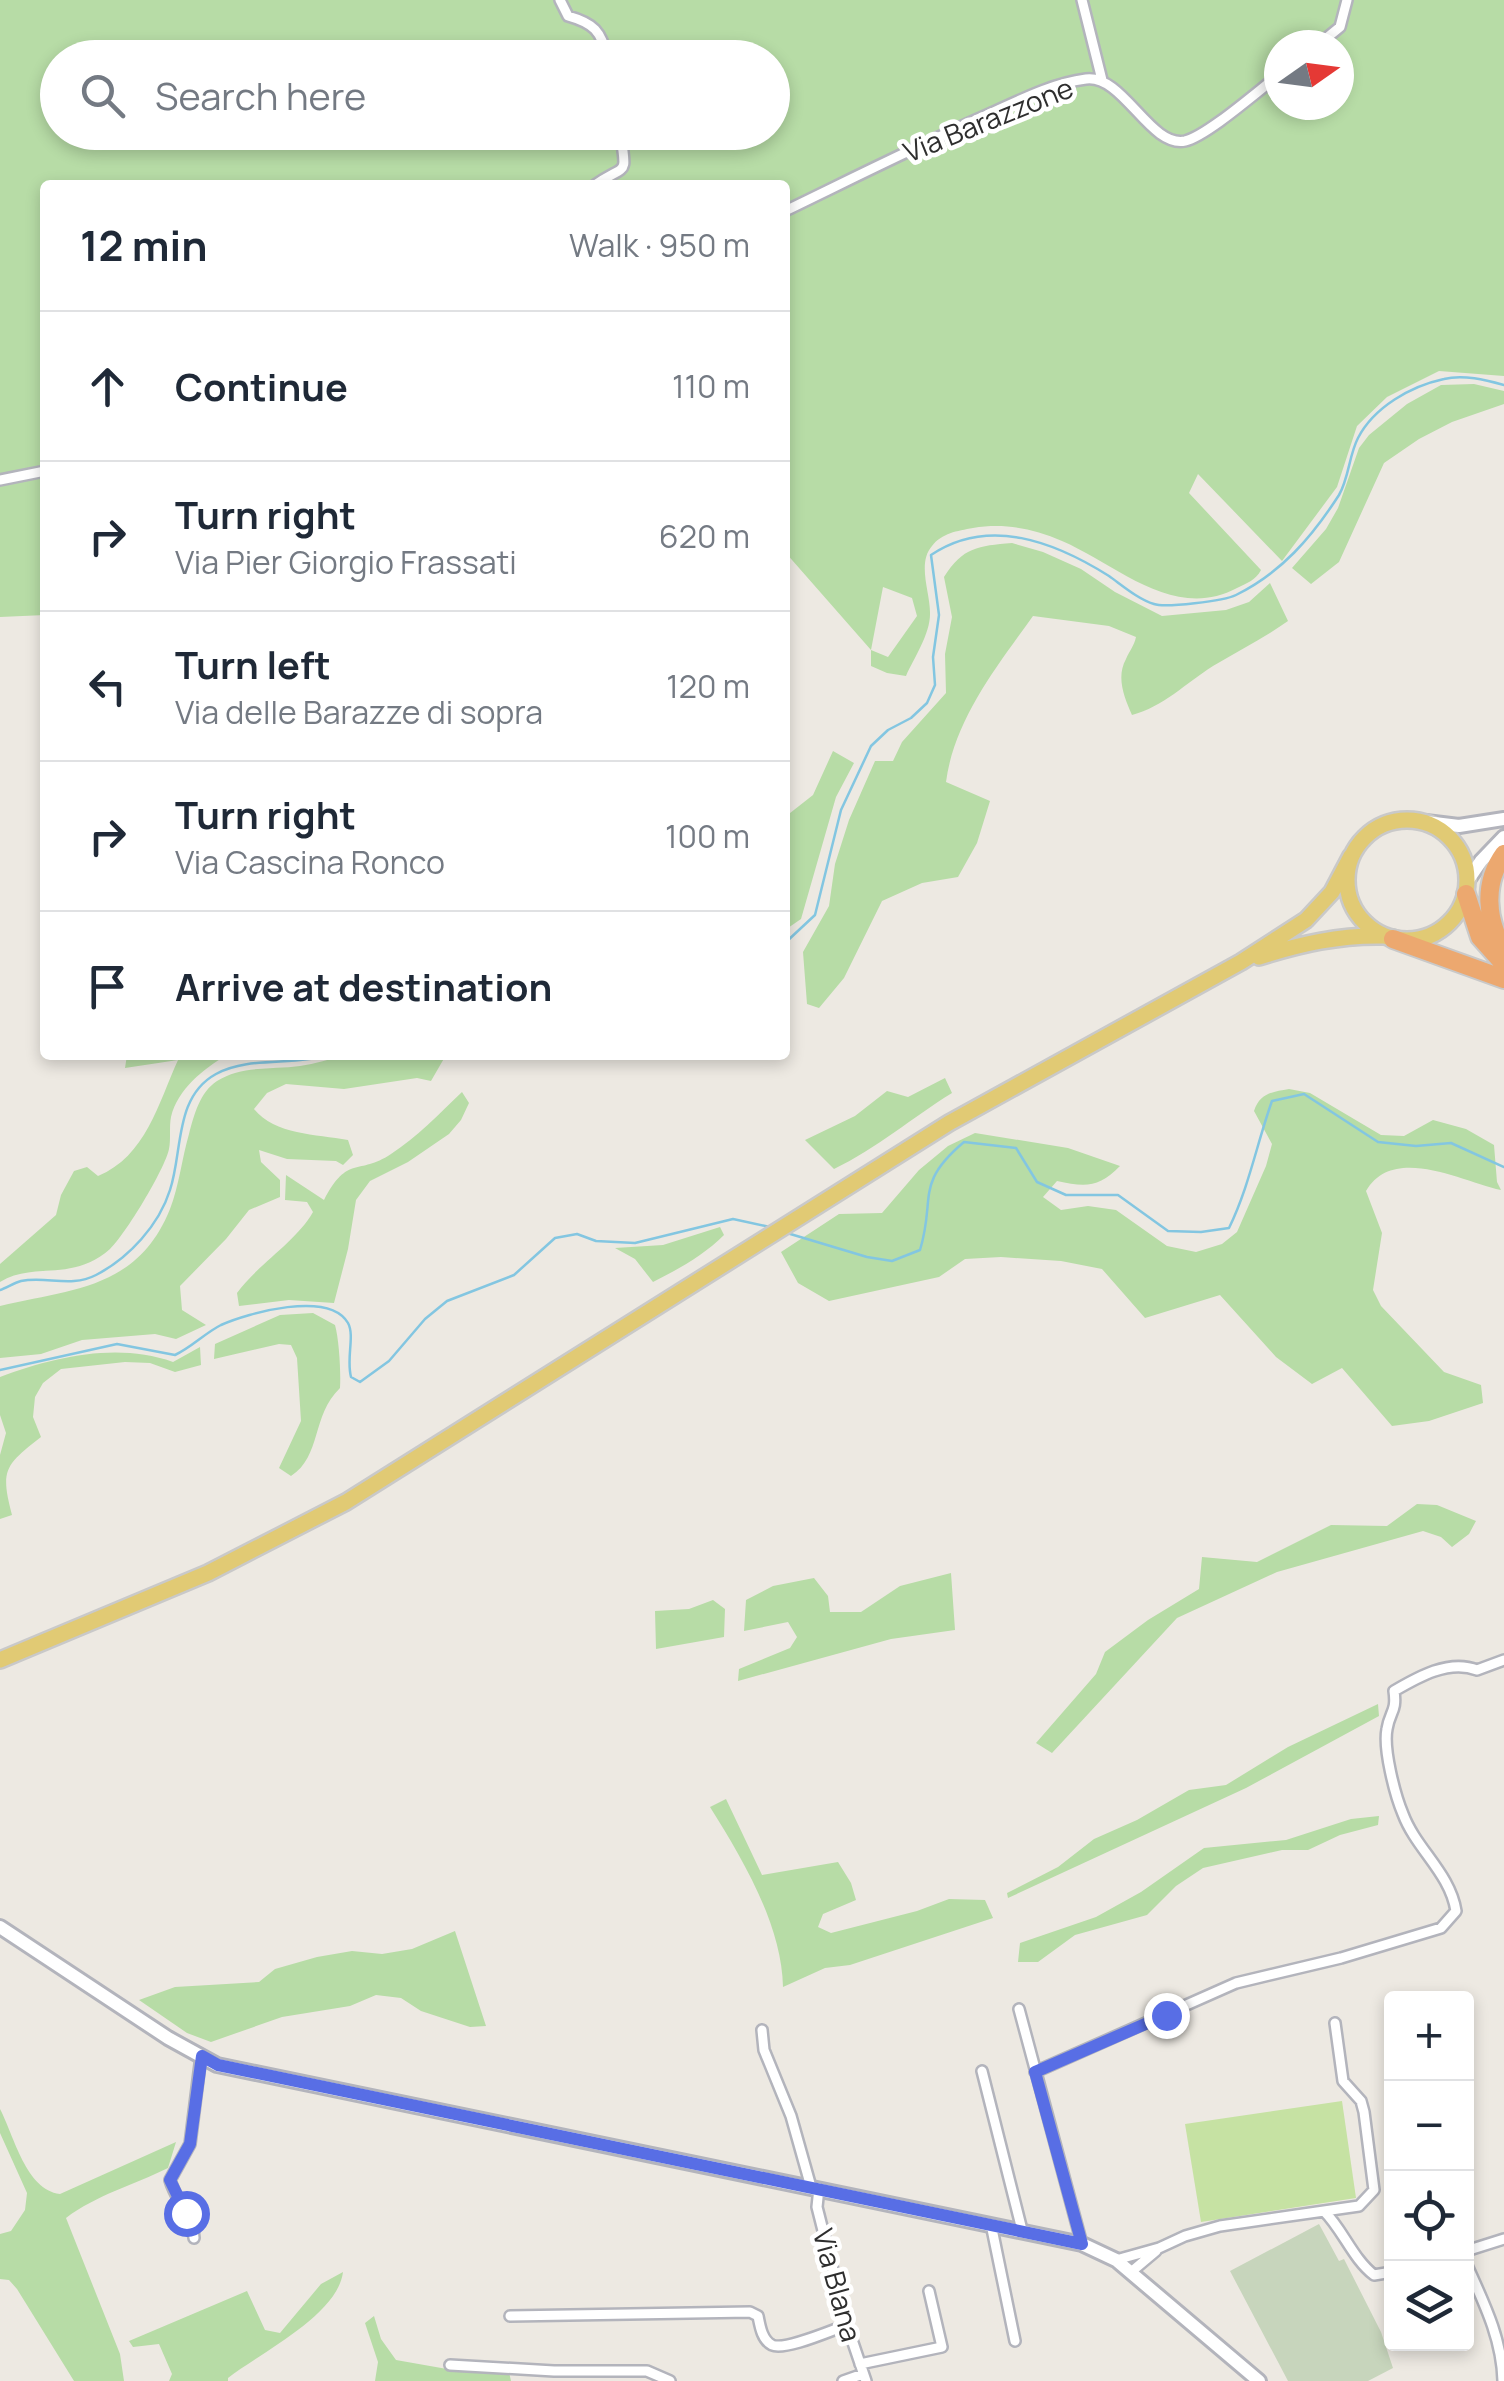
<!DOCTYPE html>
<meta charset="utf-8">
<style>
:root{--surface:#fff;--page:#f2f2f3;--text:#1f2937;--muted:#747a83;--line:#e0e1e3}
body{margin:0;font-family:Manrope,sans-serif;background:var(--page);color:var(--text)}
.controls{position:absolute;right:30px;bottom:30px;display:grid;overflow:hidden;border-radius:10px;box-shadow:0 5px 15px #0003}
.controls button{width:90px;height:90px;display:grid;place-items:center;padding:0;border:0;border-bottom:2px solid var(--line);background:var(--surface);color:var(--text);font:50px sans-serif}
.compass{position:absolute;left:1264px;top:30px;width:90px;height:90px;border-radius:50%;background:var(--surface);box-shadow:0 5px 15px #0003;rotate:76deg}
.stop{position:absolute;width:30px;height:30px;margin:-22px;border:8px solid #586ee5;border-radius:50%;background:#fff}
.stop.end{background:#586ee5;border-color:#fff;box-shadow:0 2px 10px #0008}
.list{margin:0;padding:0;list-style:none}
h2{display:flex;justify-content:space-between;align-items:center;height:130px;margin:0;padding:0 40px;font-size:42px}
h2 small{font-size:32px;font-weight:400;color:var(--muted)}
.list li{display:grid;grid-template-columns:65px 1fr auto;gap:30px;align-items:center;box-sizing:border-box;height:150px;padding:0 40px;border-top:2px solid var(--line)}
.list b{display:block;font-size:38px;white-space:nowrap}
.list p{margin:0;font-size:32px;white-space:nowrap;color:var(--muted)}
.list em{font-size:32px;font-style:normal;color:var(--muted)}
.icon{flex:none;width:55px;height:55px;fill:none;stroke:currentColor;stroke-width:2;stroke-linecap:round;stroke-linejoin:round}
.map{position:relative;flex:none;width:1504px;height:2381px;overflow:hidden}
.search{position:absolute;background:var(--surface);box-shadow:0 5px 15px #0003;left:40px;top:40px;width:750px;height:110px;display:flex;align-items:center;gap:25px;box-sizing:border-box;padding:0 35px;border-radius:55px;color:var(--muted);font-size:38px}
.panel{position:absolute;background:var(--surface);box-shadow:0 5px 15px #0003;left:40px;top:180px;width:750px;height:880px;border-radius:10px}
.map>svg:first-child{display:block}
.green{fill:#b7dca6;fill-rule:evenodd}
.cemetery{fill:#c7d5bc}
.pitch{fill:#c6e2a3}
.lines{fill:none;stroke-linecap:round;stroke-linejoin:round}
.stream{stroke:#83c6e1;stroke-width:2.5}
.street-casing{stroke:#b3b4bc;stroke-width:14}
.secondary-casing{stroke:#b3b4bc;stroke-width:18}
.primary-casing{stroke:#c9c9c9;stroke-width:20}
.highway-casing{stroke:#c9c9c9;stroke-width:22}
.street{stroke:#fff;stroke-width:9}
.secondary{stroke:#fff;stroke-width:12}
.primary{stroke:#e1ca74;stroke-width:15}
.highway{stroke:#eca86f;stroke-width:18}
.route{stroke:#586ee5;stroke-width:12}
.labels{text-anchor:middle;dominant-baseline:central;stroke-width:9;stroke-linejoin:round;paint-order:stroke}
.street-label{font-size:28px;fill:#2e2e2e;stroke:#fff}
</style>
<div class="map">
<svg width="1504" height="2381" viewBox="0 0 1504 2381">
<rect width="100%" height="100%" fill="#ede9e2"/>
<path class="green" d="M 0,0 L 1504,0 L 1504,376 L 1439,371 L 1387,397 L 1357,426 L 1337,487 L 1282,561 L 1198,474 L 1189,493 L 1261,570 C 1256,580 1247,583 1237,588 C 1174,622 1116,564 1062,541 C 1032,528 1004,523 973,528 C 957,531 942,533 932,546 C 917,563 930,592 930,612 C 931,633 914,658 906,676 L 887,673 L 871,666 L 871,650 L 785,552 L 785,185 L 45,185 L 45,615 L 0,617 ZM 1279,45 L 1339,45 L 1339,105 L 1279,105 ZM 58,58 L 772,58 L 772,132 L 58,132 ZM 883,587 L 912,598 L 917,616 L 888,657 L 871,650 Z
M 1474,384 L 1504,391 L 1504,404 L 1452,422 L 1419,439 L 1384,463 L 1339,562 L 1311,584 L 1292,568 L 1326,529 L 1338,508 L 1359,448 L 1369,435 L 1407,404 L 1441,385 Z
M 1012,543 L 1043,552 L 1081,569 L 1115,592 L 1162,616 L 1226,610 L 1249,602 L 1270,583 L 1288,621 C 1264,638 1238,651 1213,666 C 1186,683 1163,707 1132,715 C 1124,697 1116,677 1126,659 C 1130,650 1134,646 1136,637 L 1109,626 L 1033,616 C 997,666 954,720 946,782 L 990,801 L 977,843 L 958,877 L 922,883 L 882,901 L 844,978 L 819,1008 L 807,1004 L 803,952 L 829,906 L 835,864 L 849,820 L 875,761 L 893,761 L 902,742 L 946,693 L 945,654 L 952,617 L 944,577 C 963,547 978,546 1012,543 Z
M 833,751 L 854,763 L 836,797 L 801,919 L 785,930 L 785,817 L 813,795 Z
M 127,1055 L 227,1055 C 203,1069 178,1089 171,1117 C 169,1127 171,1139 169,1149 C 165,1169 125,1235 110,1249 C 71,1283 34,1261 0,1282 L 0,1264 L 56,1215 L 61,1195 L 74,1171 L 87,1167 L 98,1176 C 146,1156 158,1104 178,1060 L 125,1068 Z
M 345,1055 L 446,1055 L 431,1081 L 417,1078 L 344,1089 L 286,1084 L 267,1093 L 254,1109 C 275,1135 316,1134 348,1140 L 353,1155 L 343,1165 L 336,1161 L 287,1159 L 259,1150 L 261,1162 L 280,1180 L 280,1197 L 249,1210 L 226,1239 L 180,1286 L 182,1310 L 206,1325 L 176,1339 L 155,1334 L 82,1340 L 41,1354 L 0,1358 L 0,1306 C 72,1289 138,1289 170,1209 C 179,1186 182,1158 189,1134 C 194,1115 200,1092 217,1081 C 242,1065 272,1070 300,1066 C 315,1064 330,1059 345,1055 Z
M 945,1078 L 952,1093 C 913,1117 876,1149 834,1169 L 805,1140 L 855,1116 L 887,1091 L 908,1097 Z
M 1289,1089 L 1310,1093 L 1381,1135 L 1404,1136 L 1433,1120 L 1466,1129 L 1494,1145 L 1497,1182 L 1501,1190 C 1461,1181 1393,1144 1366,1191 L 1382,1233 L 1373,1290 L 1381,1306 L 1444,1372 L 1481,1385 L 1483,1403 L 1429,1421 L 1392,1426 L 1342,1368 L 1312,1384 L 1276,1357 L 1220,1295 L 1145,1318 L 1102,1269 L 1061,1261 L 1001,1257 L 965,1259 L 939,1277 L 829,1301 L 798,1283 L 781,1252 L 839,1214 L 882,1213 L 919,1170 L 948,1146 L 975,1133 L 1068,1148 L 1120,1166 C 1099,1188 1085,1187 1057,1181 L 1043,1197 L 1061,1210 L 1088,1206 L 1116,1210 L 1167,1246 L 1196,1252 L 1222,1244 L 1237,1232 L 1266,1166 L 1272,1144 L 1254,1111 C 1260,1093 1272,1092 1289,1089 Z
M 462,1092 L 469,1103 L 461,1120 L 449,1134 L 408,1162 L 370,1181 L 356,1200 L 348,1249 L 334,1303 L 289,1300 L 239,1306 L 237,1293 C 258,1264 296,1242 313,1212 L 307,1202 L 285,1200 L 286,1175 L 324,1200 C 348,1154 358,1176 391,1154 C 416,1138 440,1113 462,1092 Z
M 720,1227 L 724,1235 C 704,1255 679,1269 653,1282 L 635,1259 L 615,1248 L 663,1245 Z
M 313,1313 L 335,1325 C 339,1339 341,1372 340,1388 C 311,1416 322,1456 291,1476 L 279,1468 L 301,1421 L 297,1358 L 291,1345 L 279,1344 L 214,1359 L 215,1344 L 280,1315 Z
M 200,1347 L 201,1365 L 175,1372 L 150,1363 L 125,1362 L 61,1369 L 43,1383 L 35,1397 L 33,1417 L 41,1437 C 5,1465 0,1470 12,1515 L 0,1519 L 0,1455 L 6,1433 L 0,1415 L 0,1377 C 54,1357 117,1342 173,1362 Z
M 1417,1504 L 1437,1505 L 1476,1521 L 1469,1534 L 1452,1547 L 1441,1537 L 1423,1531 L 1277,1572 L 1177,1618 L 1052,1753 L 1036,1743 L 1096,1674 L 1105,1652 L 1148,1620 L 1199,1589 L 1202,1557 L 1257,1562 L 1331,1525 L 1387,1526 Z
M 951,1573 L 955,1630 L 891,1639 L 738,1681 L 739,1669 L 790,1648 L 797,1637 L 788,1622 L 744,1631 L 746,1600 L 773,1586 L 814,1578 L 828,1596 L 830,1612 L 861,1612 L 900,1586 Z
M 713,1600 L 725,1609 L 724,1637 L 656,1649 L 655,1611 L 689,1609 Z
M 1378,1704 L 1379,1716 L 1246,1788 L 1008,1898 L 1007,1893 L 1058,1867 L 1094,1839 L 1137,1820 L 1189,1790 L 1226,1785 L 1288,1747 Z
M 726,1799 L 762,1875 L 838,1862 L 851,1883 L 856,1900 L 823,1914 L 818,1927 L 831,1933 L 917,1911 L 949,1899 L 985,1900 L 993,1918 L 850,1965 L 825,1968 L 783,1987 C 782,1925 742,1858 710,1807 Z
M 1379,1816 L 1378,1825 L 1340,1835 L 1308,1850 L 1282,1850 L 1203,1868 L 1176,1886 L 1147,1915 L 1075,1935 L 1038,1962 L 1018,1962 L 1020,1943 L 1096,1917 L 1141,1892 L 1204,1848 L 1286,1840 L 1351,1819 Z
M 455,1931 L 486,2026 L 470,2027 L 421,2011 L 401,1998 L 376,1995 L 350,2006 L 282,2017 L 211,2042 L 187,2033 L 139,2000 L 175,1987 L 259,1982 L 275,1969 L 317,1957 L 352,1951 L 382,1954 L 412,1949 Z
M 0,2109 C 14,2136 26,2190 60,2194 L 176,2142 L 168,2168 C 134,2185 96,2195 66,2218 L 120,2354 L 124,2381 L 74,2381 L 17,2289 L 9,2280 L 0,2279 L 0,2234 L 11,2231 L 25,2210 L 27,2193 L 0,2133 Z
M 343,2272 C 338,2315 260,2353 228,2378 L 228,2381 L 169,2381 L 172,2374 L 159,2344 L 133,2347 L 129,2341 L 247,2291 L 265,2330 L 280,2333 L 321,2284 Z
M 374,2316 L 381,2339 L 396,2360 L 447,2369 L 509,2372 L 511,2381 L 375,2381 L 378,2362 L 365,2323 Z"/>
<path class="cemetery" d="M 1319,2224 L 1339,2261 L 1344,2259 L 1348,2267 L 1381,2332 L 1393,2368 L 1368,2381 L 1288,2381 L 1230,2271 Z"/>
<path class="pitch" d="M 1342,2101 L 1356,2198 L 1201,2222 L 1185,2124 Z"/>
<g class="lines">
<path class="stream" d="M 785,943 L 815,915 L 841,810 L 871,746 L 888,730 L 911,718 L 927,703 L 935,685 L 933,657 L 939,615 L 931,555 C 989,516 1055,542 1109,576 C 1123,586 1138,599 1154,604 C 1165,608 1224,601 1236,595 C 1281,573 1312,537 1339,495 C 1349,478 1349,455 1358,438 C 1374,407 1411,386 1444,379 C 1463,374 1486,380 1504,385
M 787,1233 L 867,1257 L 892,1261 L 920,1250 C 936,1198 914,1184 964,1142 L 1016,1148 L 1037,1182 L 1066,1195 L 1118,1195 L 1168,1231 L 1201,1232 L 1229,1228 C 1249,1187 1257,1143 1272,1101 L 1304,1094 L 1378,1142 L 1416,1146 L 1451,1143 L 1504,1167
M 0,1290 C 6,1288 14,1283 21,1281 C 47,1276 71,1288 96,1275 C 129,1258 159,1225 170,1190 C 183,1151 174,1097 216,1074 C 249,1056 293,1066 329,1055
M 0,1370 L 117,1344 L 175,1355 C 192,1347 205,1333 221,1325 C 248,1313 329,1290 348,1323 C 355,1336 346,1358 351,1377 L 360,1382 L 389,1361 L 425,1319 L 447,1301 L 514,1275 L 555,1238 L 577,1234 L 596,1241 L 635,1243 L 733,1219 L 770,1227"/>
<g class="street-casing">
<path id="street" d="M 560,0 L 568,16 C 593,23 602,31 607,58
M 1082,0 L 1102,80
M 1318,45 L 1340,27 L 1347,0
M 595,185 C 626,163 628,179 620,132
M 785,211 C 849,180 913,148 978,119 C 1013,104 1048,84 1086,79 C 1123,74 1150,148 1185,141 C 1207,136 1259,90 1279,75
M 0,480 L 45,471
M 1019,2009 L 1082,2244
M 762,2030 L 764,2050 L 791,2116 L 811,2187
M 982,2071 L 1022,2230
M 1035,2072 L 1236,1983 L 1341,1958 L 1441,1928 L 1456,1911 C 1450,1873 1416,1849 1403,1814 C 1395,1795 1383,1749 1387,1729 C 1390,1711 1397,1712 1394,1691 C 1418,1677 1449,1659 1477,1670 L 1504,1660
M 819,2188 L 817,2207 L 847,2325 L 866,2381
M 1324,2211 L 1359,2206 L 1374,2190 L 1364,2112 L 1361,2101 L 1343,2081 L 1335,2023
M 991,2224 L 1015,2341
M 194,2238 C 193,2217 176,2201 170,2180 L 190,2144 L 201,2056
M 1466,2251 L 1504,2239
M 1116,2260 L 1159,2248 L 1185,2236 L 1220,2226 L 1324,2211 C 1343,2230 1353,2259 1374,2275 L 1392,2272
M 1466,2263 C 1483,2301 1502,2338 1503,2381
M 1131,2272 L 1156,2251
M 510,2316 L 750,2312 L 758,2316 C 760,2326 762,2340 772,2345 C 785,2351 832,2330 847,2325
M 860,2364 L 942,2347 L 929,2291
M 450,2365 L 554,2371 L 647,2371 L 670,2381
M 843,2381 L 863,2374"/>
</g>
<g class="secondary-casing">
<path id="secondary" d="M 1426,822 L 1459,826 L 1504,819
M 1468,880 L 1481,861 L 1504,837
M 0,1927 L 168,2038 L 217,2065 L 1082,2244 L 1116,2260 L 1259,2381"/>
</g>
<g class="primary-casing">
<path id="primary" d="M1347 880a60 60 0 1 1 120 0a60 60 0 1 1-120 0Z
M 1259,957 C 1301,944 1339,935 1383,936
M 0,1660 L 208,1573 L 346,1502 L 949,1123 L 1241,962 L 1306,920 L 1332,892 L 1351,856"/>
</g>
<g class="highway-casing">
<path id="highway" d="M 1504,854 C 1483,883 1486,920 1504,950
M 1466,894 L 1480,937 L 1504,964
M 1393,939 L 1504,979"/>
</g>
<use href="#street" class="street"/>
<use href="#secondary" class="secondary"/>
<use href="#primary" class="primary"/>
<use href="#highway" class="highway"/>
</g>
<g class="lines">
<path class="route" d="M 186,2213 L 170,2180 L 190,2144 L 202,2056 L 218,2065 L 1082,2244 L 1035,2072 L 1166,2015"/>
</g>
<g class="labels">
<g class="street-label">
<text transform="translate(988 119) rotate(-22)">Via Barazzone</text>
<text transform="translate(838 2285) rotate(75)">Via Blana</text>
</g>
</g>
</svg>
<div class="controls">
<button>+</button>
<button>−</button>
<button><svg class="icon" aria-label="locate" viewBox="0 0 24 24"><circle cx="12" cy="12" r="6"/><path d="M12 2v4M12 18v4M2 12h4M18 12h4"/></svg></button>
<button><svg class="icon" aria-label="layers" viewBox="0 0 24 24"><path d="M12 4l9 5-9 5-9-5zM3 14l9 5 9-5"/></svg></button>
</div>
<svg class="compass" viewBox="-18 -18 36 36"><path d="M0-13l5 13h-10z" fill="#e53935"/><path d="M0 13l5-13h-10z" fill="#747a83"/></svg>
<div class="stop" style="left:186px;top:2213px"></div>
<div class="stop end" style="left:1166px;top:2015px"></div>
<div class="search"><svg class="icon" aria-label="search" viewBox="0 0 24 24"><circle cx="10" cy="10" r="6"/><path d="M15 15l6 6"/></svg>Search here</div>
<section class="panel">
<h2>12 min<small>Walk · 950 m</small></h2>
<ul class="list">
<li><svg class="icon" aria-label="ahead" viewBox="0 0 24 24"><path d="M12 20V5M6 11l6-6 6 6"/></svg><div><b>Continue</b></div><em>110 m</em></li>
<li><svg class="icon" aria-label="right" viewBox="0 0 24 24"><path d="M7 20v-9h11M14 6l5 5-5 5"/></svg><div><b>Turn right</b><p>Via Pier Giorgio Frassati</p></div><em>620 m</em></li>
<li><svg class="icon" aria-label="left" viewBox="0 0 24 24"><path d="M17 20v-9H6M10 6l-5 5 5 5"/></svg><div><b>Turn left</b><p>Via delle Barazze di sopra</p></div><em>120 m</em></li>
<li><svg class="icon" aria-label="right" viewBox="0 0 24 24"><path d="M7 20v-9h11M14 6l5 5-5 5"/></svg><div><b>Turn right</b><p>Via Cascina Ronco</p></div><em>100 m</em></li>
<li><svg class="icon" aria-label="arrive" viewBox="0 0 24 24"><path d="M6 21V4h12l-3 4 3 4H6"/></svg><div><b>Arrive at destination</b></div></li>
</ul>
</section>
</div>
